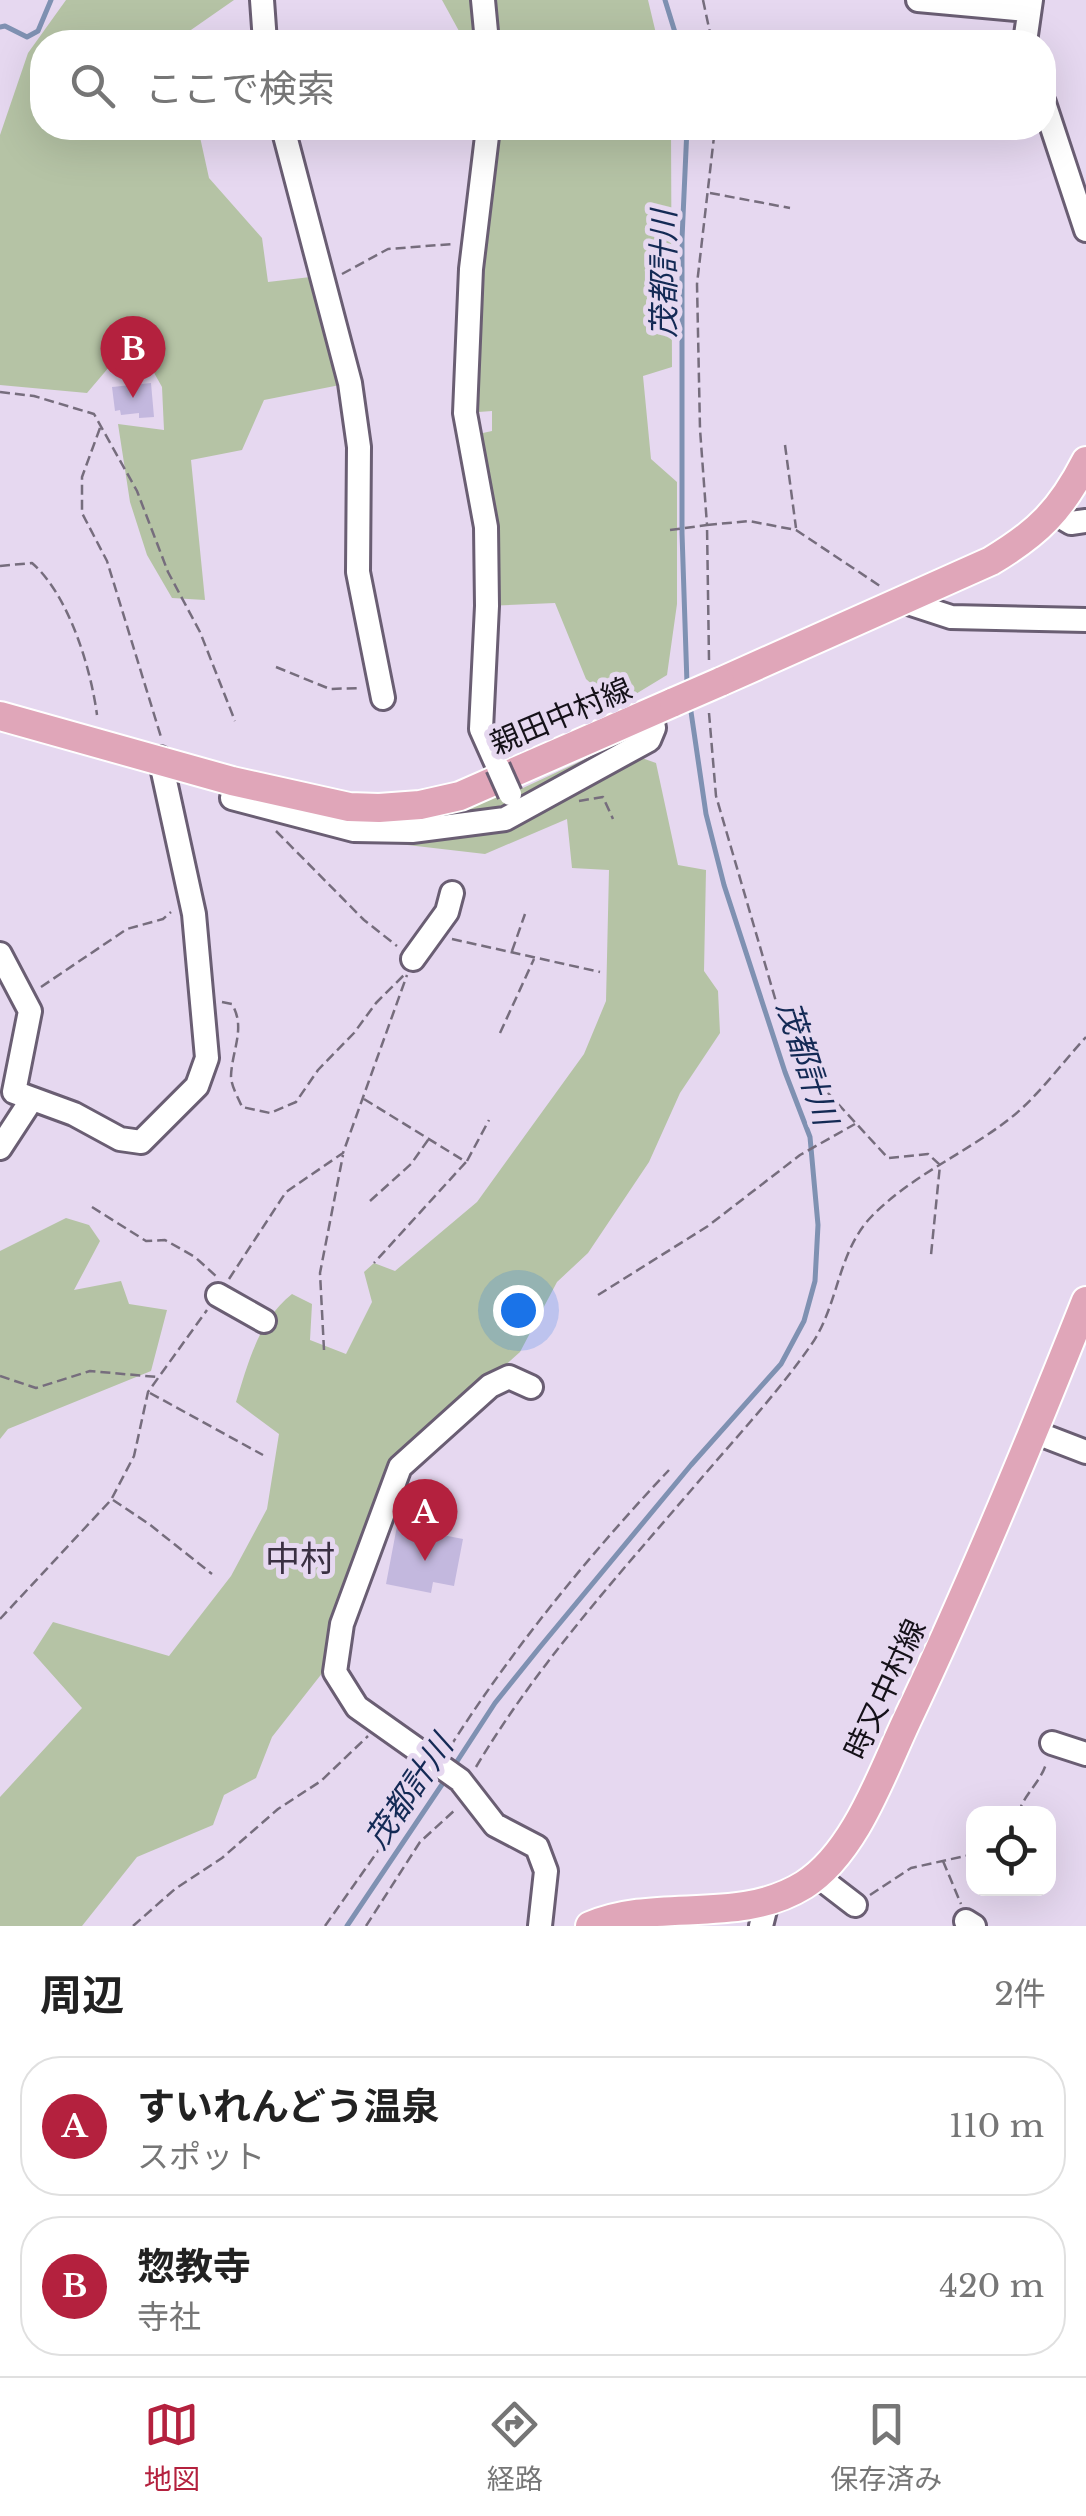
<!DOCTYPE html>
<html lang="ja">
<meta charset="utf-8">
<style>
:root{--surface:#fff;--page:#f6f6f6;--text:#222;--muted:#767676;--line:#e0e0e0;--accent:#b4213e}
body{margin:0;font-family:"Libre Baskerville","Noto Sans JP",serif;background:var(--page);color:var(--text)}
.controls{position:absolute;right:30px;bottom:30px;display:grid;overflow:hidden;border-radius:20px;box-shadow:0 10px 40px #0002}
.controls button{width:90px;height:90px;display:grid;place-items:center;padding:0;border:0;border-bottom:2px solid var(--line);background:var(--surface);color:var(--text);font:50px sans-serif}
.you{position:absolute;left:518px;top:1310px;width:35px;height:35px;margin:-25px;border:8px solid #fff;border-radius:50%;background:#1a73e8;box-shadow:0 0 0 15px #1a73e833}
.badge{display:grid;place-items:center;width:65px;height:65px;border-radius:50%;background:var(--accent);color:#fff;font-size:32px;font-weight:700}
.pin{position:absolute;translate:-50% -82px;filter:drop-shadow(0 2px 5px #0008)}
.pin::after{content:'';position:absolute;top:52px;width:35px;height:30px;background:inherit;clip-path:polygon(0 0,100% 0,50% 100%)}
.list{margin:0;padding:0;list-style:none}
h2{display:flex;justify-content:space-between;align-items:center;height:130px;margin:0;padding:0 40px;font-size:42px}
h2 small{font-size:32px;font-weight:400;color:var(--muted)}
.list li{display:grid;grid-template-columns:65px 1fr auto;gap:30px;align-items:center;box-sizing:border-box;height:140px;margin:0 20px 20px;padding:0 20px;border:2px solid var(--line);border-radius:40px}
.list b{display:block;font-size:38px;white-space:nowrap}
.list p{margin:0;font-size:32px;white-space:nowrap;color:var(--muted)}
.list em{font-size:32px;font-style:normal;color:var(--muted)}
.icon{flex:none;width:55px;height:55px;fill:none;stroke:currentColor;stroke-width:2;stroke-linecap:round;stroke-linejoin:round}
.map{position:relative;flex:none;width:1086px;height:1926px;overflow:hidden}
.search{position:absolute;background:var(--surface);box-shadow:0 10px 40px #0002;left:30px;right:30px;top:30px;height:110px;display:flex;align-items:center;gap:25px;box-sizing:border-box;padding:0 35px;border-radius:40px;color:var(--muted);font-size:38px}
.sheet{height:450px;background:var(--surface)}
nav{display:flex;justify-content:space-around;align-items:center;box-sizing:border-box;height:140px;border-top:2px solid var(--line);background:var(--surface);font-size:28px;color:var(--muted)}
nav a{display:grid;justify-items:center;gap:5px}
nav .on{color:var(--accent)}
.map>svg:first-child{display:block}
.green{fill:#b5c3a5}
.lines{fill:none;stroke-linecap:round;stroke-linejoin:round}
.stream{stroke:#7f91b2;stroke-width:5}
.building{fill:#c3b8de}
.minor-casing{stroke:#6a5e73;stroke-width:28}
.major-casing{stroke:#fff;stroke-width:32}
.path{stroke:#766d7d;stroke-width:2.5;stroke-dasharray:10 5;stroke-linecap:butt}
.minor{stroke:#fff;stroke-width:22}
.major{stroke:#e0a6b9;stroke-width:28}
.minor-bridge-casing{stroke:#6a5e73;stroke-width:28;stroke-linecap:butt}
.major-bridge-casing{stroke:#fff;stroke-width:32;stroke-linecap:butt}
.minor-bridge{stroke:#fff;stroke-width:22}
.major-bridge{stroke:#e0a6b9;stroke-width:28}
.labels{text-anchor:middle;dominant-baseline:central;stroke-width:10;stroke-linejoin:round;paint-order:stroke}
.street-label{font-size:30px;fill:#151119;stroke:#e6d8f0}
.water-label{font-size:32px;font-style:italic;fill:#142a55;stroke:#e6d8f0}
.quarter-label{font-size:35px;fill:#3a3042;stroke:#e6d8f0}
</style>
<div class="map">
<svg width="1086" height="1926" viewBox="0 0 1086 1926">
<rect width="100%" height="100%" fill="#e6d8f0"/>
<path class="green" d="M 66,0 L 234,0 L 178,39 L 178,42 L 42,42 L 42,128 L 198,128 L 209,178 L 262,238 L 268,282 L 319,276 L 350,383 L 264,400 L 242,450 L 191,460 L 205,600 L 172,598 L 147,555 L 130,502 L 118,424 L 164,430 L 162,387 L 143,353 L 121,353 L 87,393 L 0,385 L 0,135 L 28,53 Z
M 442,0 L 648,0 L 658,42 L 465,42 Z
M 489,128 L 671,128 L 672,367 L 643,376 L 651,459 L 677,482 L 677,604 L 667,675 L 616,706 L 586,679 L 555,603 L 487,606 L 469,436 L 492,431 L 492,411 L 465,413 Z
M 611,747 L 656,763 L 678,865 L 706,870 L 704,971 L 718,991 L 720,1033 L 680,1093 L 649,1162 L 588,1253 L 557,1282 L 520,1352 L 396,1463 L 327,1667 L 272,1737 L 256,1778 L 224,1795 L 213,1825 L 137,1857 L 82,1926 L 0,1926 L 0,1797 L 82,1708 L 33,1653 L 53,1622 L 169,1656 L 231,1576 L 267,1509 L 279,1434 L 236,1402 C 248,1363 259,1320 292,1294 L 312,1304 L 310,1340 L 346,1354 L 372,1302 L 364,1272 L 374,1263 L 395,1271 L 477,1202 L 584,1054 L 606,1001 L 609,870 L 572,868 L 567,819 L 485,854 L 373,841 L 395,822 L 444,813 L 523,788 Z
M 66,1218 L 89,1225 L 100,1241 L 74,1290 L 121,1281 L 129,1304 L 167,1310 L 151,1371 L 8,1429 L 0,1439 L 0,1251 Z"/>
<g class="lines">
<path class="stream" d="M 665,0 L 678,42
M 0,27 L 5,26 L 27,37 L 38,31 L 51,0
M 687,684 L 682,533 L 682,239 L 687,128
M 454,1766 L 495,1703 L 540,1647 L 691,1465 L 781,1364 L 804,1321 L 815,1281 L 818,1225 L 810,1137 L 785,1072 L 724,885 L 706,814 L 690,705
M 347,1926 L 445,1780"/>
</g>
<path class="building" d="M 151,383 L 154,417 L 139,418 L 139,413 L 121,415 L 120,410 L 115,411 L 112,387 Z
M 397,1526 L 463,1539 L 454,1586 L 433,1582 L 431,1593 L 386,1584 Z"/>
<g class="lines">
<g class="minor-casing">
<path id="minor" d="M 262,0 L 265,42
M 483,0 L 487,42
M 918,0 L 1028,10
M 1025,42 L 1031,0
M 1044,103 L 1086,230
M 283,128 L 350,383 L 359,447 L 358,572 L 383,698
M 488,128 L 471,269 L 465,413 L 486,527 L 487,606 L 481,729 L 498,767
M 1054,513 L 1071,523 L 1086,521
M 902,601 L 951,617 L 1086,620
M 232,798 L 354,830 L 412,831 L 505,819 L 649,740 L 654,728 L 651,712
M 0,954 L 30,1011 L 14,1092 L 74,1114 L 120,1139 L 141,1142 L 197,1086 L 207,1058 L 194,914 L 160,758
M 413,959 L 447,912 L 452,893
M 0,1148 L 32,1099
M 218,1295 L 264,1321
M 531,1387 L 509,1377 L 490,1386 L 400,1467 L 342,1624 L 335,1672 L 357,1707 L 460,1780 L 495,1825 L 537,1847 L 546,1871 L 540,1926
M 1034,1432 L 1086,1452
M 1052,1743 L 1086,1754
M 816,1875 L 855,1905
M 966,1921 L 974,1926
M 761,1926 L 767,1902"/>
</g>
<g class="major-casing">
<path id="major" d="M 720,682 L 991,561 C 1038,533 1061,510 1086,461
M 0,716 L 232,781 L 349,807 L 379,808 L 420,805 L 460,796 L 674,702
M 590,1926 C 658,1897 738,1926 804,1885 C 855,1853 882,1773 907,1720 C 972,1583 1030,1442 1086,1301"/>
</g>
<path class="path" d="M 703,0 L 712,42
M 710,193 L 790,208
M 342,274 L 388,249 L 453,244
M 0,392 L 34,396 L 94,414 L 137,491 L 168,572 L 200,632 L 235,721
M 100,428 L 82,477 L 82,513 L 107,561 L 161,737
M 785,445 L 796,528
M 670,530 L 707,525 L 700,429 L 697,284 L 715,128
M 0,566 L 32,563 C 69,595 91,669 97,715
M 709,660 L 707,525 L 749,521 L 796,530 L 880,586
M 276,667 L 330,689 L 361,688
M 709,713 L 716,796 L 791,1053 L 888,1158 L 928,1154 L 940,1165 L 931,1255
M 579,801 L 603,797 L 613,819
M 276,831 L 364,920 L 397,946
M 452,939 L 600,972
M 512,951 L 525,914
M 41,987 L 127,929 L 163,919 L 171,912
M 222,1002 L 232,1004 C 246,1028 232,1050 231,1076 C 231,1086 238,1097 242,1107 L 270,1113 L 296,1102 L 318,1070 L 354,1033 L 376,1003 L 405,974
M 500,1033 L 534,959
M 364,1099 L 466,1162 L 374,1263
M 467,1161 L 489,1120
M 370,1201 L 411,1164 L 428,1140
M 92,1207 L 146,1241 L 165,1240 L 195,1257 L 217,1277
M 229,1279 L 286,1192 L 343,1153 L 407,975
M 598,1295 L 708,1226 L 800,1155 L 855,1124
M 324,1350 L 320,1273 L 343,1155
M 0,1376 L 36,1388 L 90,1371 L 157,1377
M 150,1393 L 263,1455
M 113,1500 L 149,1524 L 212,1574
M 0,1619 L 111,1500 L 134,1456 L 148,1392 L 207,1310
M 450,1747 C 513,1648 589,1555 669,1470
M 476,1767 C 540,1660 624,1569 705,1474 C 741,1432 779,1391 811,1345 C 839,1305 837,1252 872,1216 C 911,1176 964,1154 1008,1120 C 1037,1098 1061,1064 1086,1037
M 1018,1814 C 1024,1794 1040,1783 1046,1764
M 943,1861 L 961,1904
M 870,1895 L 911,1868 L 974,1854
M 133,1926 L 175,1889 L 222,1858 L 278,1809 L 321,1781 L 368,1736
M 325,1926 L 426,1783
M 366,1926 L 420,1842 L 456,1809"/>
<use href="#minor" class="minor"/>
<use href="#major" class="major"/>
<g class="minor-bridge-casing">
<path id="minor-bridge" d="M 498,767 L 510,794"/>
</g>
<g class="major-bridge-casing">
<path id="major-bridge" d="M 674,702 L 720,682"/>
</g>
<use href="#minor-bridge" class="minor-bridge"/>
<use href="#major-bridge" class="major-bridge"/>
</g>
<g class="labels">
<g class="street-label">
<text transform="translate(561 716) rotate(-23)">親田中村線</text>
<text transform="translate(885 1689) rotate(-65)">時又中村線</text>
</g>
<g class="water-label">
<text transform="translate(664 274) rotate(-90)">茂都計川</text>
<text transform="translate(807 1063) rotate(72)">茂都計川</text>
<text transform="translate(409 1792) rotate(-56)">茂都計川</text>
</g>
<g class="quarter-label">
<text x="300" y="1558">中村</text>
</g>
</g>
</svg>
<div class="controls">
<button><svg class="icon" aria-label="locate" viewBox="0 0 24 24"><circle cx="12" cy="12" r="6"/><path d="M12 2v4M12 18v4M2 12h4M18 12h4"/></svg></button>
</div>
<div class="you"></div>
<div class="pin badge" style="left:425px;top:1561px">A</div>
<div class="pin badge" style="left:133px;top:398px">B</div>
<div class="search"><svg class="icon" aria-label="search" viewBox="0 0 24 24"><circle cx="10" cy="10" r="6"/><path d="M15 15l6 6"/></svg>ここで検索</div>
</div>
<section class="sheet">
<h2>周辺<small>2件</small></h2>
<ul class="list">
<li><span class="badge">A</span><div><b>すいれんどう温泉</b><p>スポット</p></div><em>110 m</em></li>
<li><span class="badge">B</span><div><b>惣教寺</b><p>寺社</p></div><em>420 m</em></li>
</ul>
</section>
<nav>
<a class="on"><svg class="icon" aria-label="map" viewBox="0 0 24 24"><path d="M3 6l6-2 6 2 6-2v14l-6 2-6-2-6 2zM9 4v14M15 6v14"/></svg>地図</a>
<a><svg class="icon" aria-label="directions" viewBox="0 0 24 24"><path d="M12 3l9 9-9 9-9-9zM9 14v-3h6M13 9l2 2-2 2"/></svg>経路</a>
<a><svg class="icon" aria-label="saved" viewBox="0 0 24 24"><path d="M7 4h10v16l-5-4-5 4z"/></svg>保存済み</a>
</nav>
